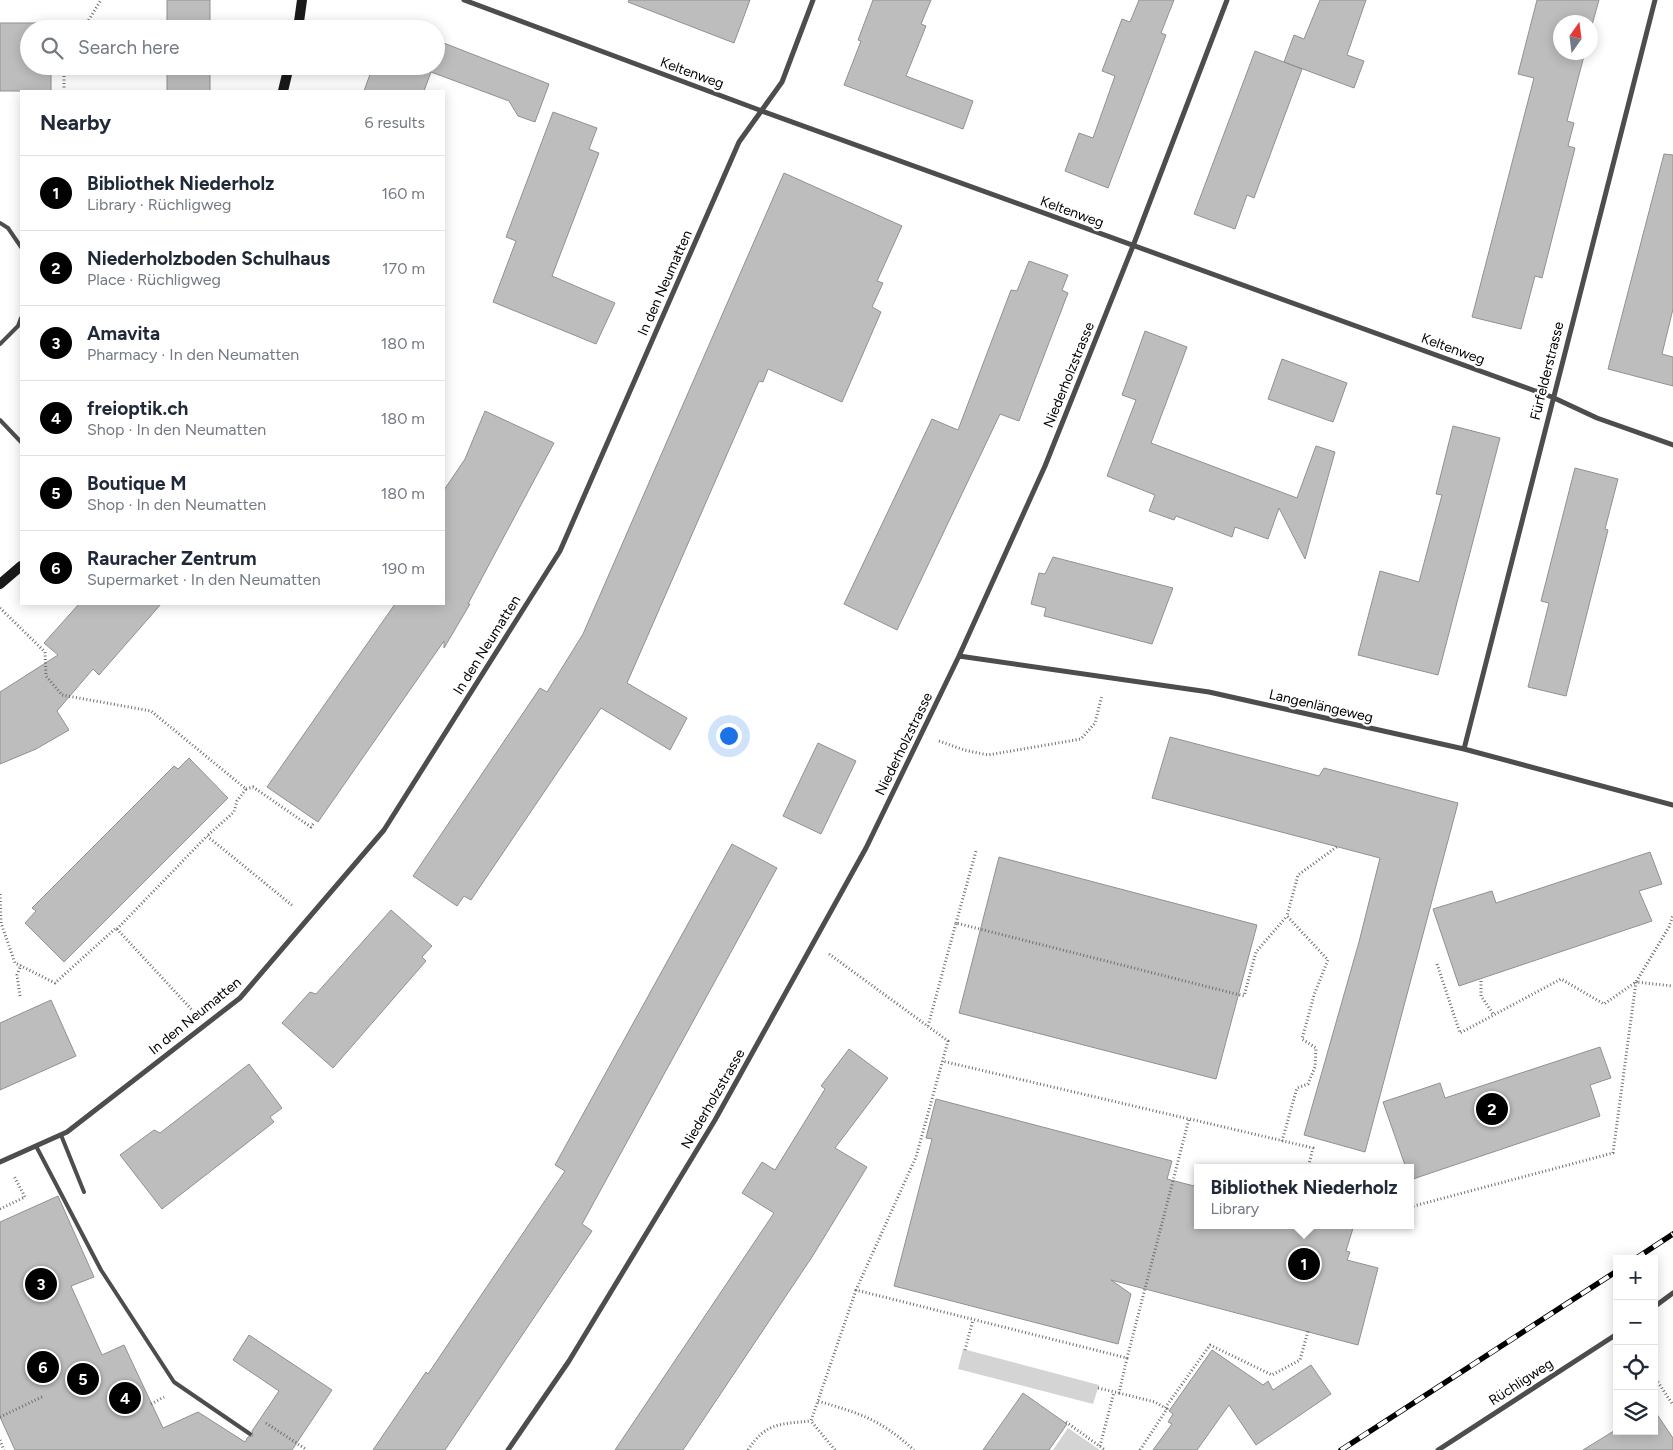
<!DOCTYPE html>
<meta charset="utf-8">
<style>
:root{--surface:#fff;--page:#f2f2f3;--text:#1f2937;--muted:#747a83;--line:#e0e1e3;--accent:#000}
body{margin:0;font-family:Figtree,sans-serif;background:var(--page);color:var(--text)}
.controls{position:absolute;right:15px;bottom:15px;display:grid;overflow:hidden;border-radius:0px;box-shadow:0 2px 12px #0003}
.controls button{width:45px;height:45px;display:grid;place-items:center;padding:0;border:0;border-bottom:1px solid var(--line);background:var(--surface);color:var(--text);font:25px sans-serif}
.compass{position:absolute;left:1553px;top:15px;width:45px;height:45px;border-radius:50%;background:var(--surface);box-shadow:0 2px 12px #0003;rotate:14deg}
.you{position:absolute;left:728px;top:735px;width:18px;height:18px;margin:-12px;border:4px solid #fff;border-radius:50%;background:#1a73e8;box-shadow:0 0 0 8px #1a73e833}
.badge{display:grid;place-items:center;width:32px;height:32px;border-radius:50%;background:var(--accent);color:#fff;font-size:16px;font-weight:700}
.pin{position:absolute;translate:-50% -50%;border:2px solid #fff;box-shadow:0 1px 5px #0006}
.popup{position:absolute;left:1194px;top:1164px;width:220px;height:65px;box-sizing:border-box;display:grid;place-content:center;border-radius:0px;background:var(--surface);filter:drop-shadow(0 1px 4px #0005);font-size:16px;white-space:nowrap;color:var(--muted)}
.popup b{font-size:19px;color:var(--text)}
.popup::after{content:'';position:absolute;left:50%;top:100%;margin-left:-10px;border:10px solid transparent;border-top-color:var(--surface)}
.list{margin:0;padding:0;list-style:none}
h2{display:flex;justify-content:space-between;align-items:center;height:65px;margin:0;padding:0 20px;font-size:21px}
h2 small{font-size:16px;font-weight:400;color:var(--muted)}
.list li{display:grid;grid-template-columns:32px 1fr auto;gap:15px;align-items:center;box-sizing:border-box;height:75px;padding:0 20px;border-top:1px solid var(--line)}
.list b{display:block;font-size:19px;white-space:nowrap}
.list p{margin:0;font-size:16px;white-space:nowrap;color:var(--muted)}
.list em{font-size:16px;font-style:normal;color:var(--muted)}
.icon{flex:none;width:28px;height:28px;fill:none;stroke:currentColor;stroke-width:2;stroke-linecap:round;stroke-linejoin:round}
.map{position:relative;flex:none;width:1673px;height:1450px;overflow:hidden}
.search{position:absolute;background:var(--surface);box-shadow:0 2px 12px #0003;left:20px;top:20px;width:425px;height:55px;display:flex;align-items:center;gap:12px;box-sizing:border-box;padding:0 18px;border-radius:28px;color:var(--muted);font-size:19px}
.panel{position:absolute;background:var(--surface);box-shadow:0 2px 12px #0003;left:20px;top:90px;width:425px;height:515px;border-radius:0px}
.map>svg:first-child{display:block}
.green{fill:#d4d4d4}
.building{fill:#bdbdbd;stroke:#919191}
.lines{fill:none;stroke-linecap:round;stroke-linejoin:round}
.path{stroke:#6f6f6f;stroke-width:3;stroke-dasharray:1 2.5;stroke-linecap:butt}
.service{stroke:#4d4d4d;stroke-width:4}
.minor{stroke:#4d4d4d;stroke-width:5}
.secondary{stroke:#1a1a1a;stroke-width:10}
.rail-casing{stroke:#000;stroke-width:5.5}
.rail{stroke:#fff;stroke-width:4;stroke-dasharray:11;stroke-linecap:butt}
.labels{text-anchor:middle;dominant-baseline:central;stroke-width:4.5;stroke-linejoin:round;paint-order:stroke}
.street-label{font-size:14px;fill:#000;stroke:#fff}
</style>
<div class="map">
<svg width="1673" height="1450" viewBox="0 0 1673 1450">
<rect width="100%" height="100%" fill="#fff"/>
<path class="green" d="M 963,1349 L 1099,1385 L 1093,1404 L 958,1369 Z
M 1068,1428 L 1100,1450 L 1053,1450 Z"/>
<path class="building" d="M 167,0 L 210,0 L 210,29 L 167,29 Z
M 629,0 L 750,0 L 734,43 L 628,2 Z
M 873,0 L 931,0 L 921,24 L 926,26 L 906,76 L 973,101 L 963,129 L 844,85 L 861,41 L 858,40 Z
M 1139,0 L 1174,0 L 1161,33 L 1166,35 L 1108,188 L 1065,171 L 1079,133 L 1093,138 L 1115,76 L 1102,71 L 1122,19 L 1130,22 Z
M 1320,0 L 1366,0 L 1347,55 L 1364,61 L 1354,88 L 1284,62 L 1294,35 L 1304,39 Z
M 1537,0 L 1599,0 L 1590,32 L 1590,22 L 1560,22 L 1560,52 L 1585,52 L 1567,121 L 1574,123 L 1568,146 L 1575,148 L 1542,278 L 1535,276 L 1521,329 L 1472,317 L 1534,78 L 1518,74 Z
M 0,23 L 51,23 L 51,29 L 29,29 L 29,66 L 51,66 L 51,91 L 0,91 Z
M 436,40 L 549,84 L 535,122 L 518,116 L 509,101 L 431,72 L 424,91 L 364,91 L 373,66 L 436,66 Z
M 1255,51 L 1302,69 L 1254,198 L 1247,195 L 1235,229 L 1194,214 Z
M 167,66 L 210,66 L 210,91 L 167,91 Z
M 553,112 L 597,128 L 589,149 L 599,153 L 552,276 L 615,303 L 596,344 L 493,302 L 516,241 L 506,237 Z
M 1664,154 L 1673,155 L 1673,309 L 1662,354 L 1673,357 L 1673,386 L 1608,369 Z
M 784,173 L 902,226 L 877,281 L 883,283 L 872,307 L 881,312 L 842,402 L 768,369 L 763,382 L 759,381 L 627,683 L 687,718 L 670,750 L 601,708 L 471,900 L 464,896 L 457,906 L 413,876 L 540,688 L 547,692 L 583,634 Z
M 1029,261 L 1068,275 L 1062,290 L 1068,293 L 1019,421 L 1000,414 L 897,630 L 844,604 L 932,419 L 958,430 L 1011,290 L 1017,291 Z
M 1145,331 L 1187,347 L 1151,443 L 1297,498 L 1316,446 L 1335,452 L 1305,559 L 1279,508 L 1268,539 L 1235,527 L 1232,537 L 1176,516 L 1174,520 L 1149,511 L 1155,495 L 1107,476 L 1136,400 L 1122,395 Z
M 1282,359 L 1347,383 L 1333,422 L 1268,399 Z
M 485,411 L 554,443 L 468,604 L 470,604 L 444,648 L 444,641 L 318,822 L 267,787 L 395,604 L 444,604 L 444,490 L 465,459 Z
M 1453,426 L 1500,438 L 1438,675 L 1358,655 L 1380,571 L 1419,582 L 1442,495 L 1436,494 Z
M 1575,468 L 1618,479 L 1605,529 L 1608,530 L 1566,696 L 1528,687 L 1549,603 L 1541,601 Z
M 1053,557 L 1173,588 L 1152,644 L 1044,616 L 1046,608 L 1031,604 L 1039,573 L 1045,574 Z
M 79,604 L 161,604 L 99,675 L 93,669 L 57,711 L 69,730 L 36,749 L 0,764 L 0,692 L 58,655 L 44,643 Z
M 1170,737 L 1319,776 L 1324,768 L 1458,803 L 1365,1152 L 1304,1135 L 1359,942 L 1380,858 L 1152,798 Z
M 818,743 L 856,761 L 821,834 L 783,816 Z
M 189,758 L 228,798 L 64,962 L 25,923 L 36,911 L 32,908 L 174,766 L 178,769 Z
M 732,844 L 777,868 L 582,1224 L 592,1231 L 445,1450 L 373,1450 L 426,1372 L 428,1374 L 565,1171 L 555,1165 Z
M 1650,852 L 1662,884 L 1639,891 L 1652,921 L 1459,986 L 1433,909 L 1492,891 L 1496,903 Z
M 999,857 L 1257,925 L 1216,1079 L 959,1013 Z
M 391,910 L 432,946 L 422,957 L 426,961 L 333,1068 L 282,1023 L 310,992 L 316,994 Z
M 51,1000 L 76,1056 L 0,1090 L 0,1023 Z
M 1600,1047 L 1611,1078 L 1590,1085 L 1600,1116 L 1410,1180 L 1410,1168 L 1406,1168 L 1383,1102 L 1440,1083 L 1445,1098 Z
M 849,1049 L 888,1078 L 835,1148 L 867,1167 L 812,1257 L 683,1450 L 615,1450 L 774,1213 L 742,1193 L 762,1162 L 775,1170 L 825,1089 L 821,1086 Z
M 249,1064 L 282,1108 L 270,1117 L 274,1122 L 162,1209 L 120,1155 L 154,1130 L 160,1133 Z
M 936,1099 L 1172,1161 L 1167,1179 L 1198,1187 L 1198,1225 L 1354,1225 L 1346,1251 L 1350,1252 L 1347,1260 L 1378,1268 L 1358,1345 L 1111,1280 L 1131,1294 L 1118,1344 L 894,1286 L 932,1139 L 926,1138 Z
M 58,1196 L 94,1277 L 71,1286 L 102,1355 L 124,1345 L 163,1428 L 198,1412 L 245,1442 L 248,1437 L 253,1436 L 252,1431 L 279,1391 L 233,1360 L 249,1335 L 332,1390 L 292,1450 L 15,1450 L 0,1417 L 0,1222 Z
M 1212,1350 L 1263,1385 L 1268,1381 L 1273,1390 L 1311,1365 L 1331,1394 L 1256,1445 L 1229,1405 L 1197,1450 L 1153,1450 L 1172,1424 L 1168,1422 L 1173,1414 L 1169,1411 Z
M 1023,1393 L 1067,1424 L 1049,1450 L 983,1450 Z
M 1654,1410 L 1673,1438 L 1673,1450 L 1583,1450 L 1617,1429 L 1617,1431 L 1654,1431 Z"/>
<g class="lines">
<path class="path" d="M 83,29 L 101,0
M 64,91 L 64,66
M 0,608 L 45,652 L 46,676 L 62,695 L 151,711 L 246,789 L 237,801 L 234,812 L 207,836
M 939,741 L 964,750 L 988,755 L 1081,739 L 1095,723 L 1102,695
M 246,789 L 253,787 L 311,827 L 314,823
M 0,894 L 1,923 L 15,963 L 55,983 L 116,928 L 193,1011
M 956,923 L 976,851
M 117,929 L 207,836 L 293,906
M 829,954 L 948,1041 L 916,1157 L 856,1290 L 1127,1358 L 1189,1119 L 942,1061
M 1437,964 L 1460,1033 L 1561,979 L 1604,1004 L 1636,982 L 1669,927 L 1673,915
M 1481,981 L 1481,996 L 1494,1015
M 20,996 L 17,975 L 21,965
M 928,1026 L 956,923 L 1244,996 L 1256,952 L 1287,916
M 1190,1119 L 1313,1148 L 1308,1168
M 1282,1141 L 1297,1088 L 1308,1084 L 1315,1067 L 1316,1048 L 1302,1039 L 1314,995 L 1328,960 L 1287,916 L 1298,875 L 1338,846
M 1410,1207 L 1613,1153 L 1636,982 L 1673,986
M 0,1209 L 25,1197 L 14,1176
M 965,1350 L 973,1320
M 1654,1376 L 1673,1405
M 1098,1388 L 1119,1393 L 1127,1358
M 1119,1393 L 1155,1402 L 1165,1408 L 1210,1345 L 1272,1375 L 1300,1360 L 1308,1331
M 818,1401 C 861,1414 880,1419 914,1450
M 151,1404 L 164,1397
M 0,1417 L 44,1396
M 1066,1422 L 1105,1450
M 266,1423 L 307,1450
M 0,1440 L 4,1450
M 1100,1446 L 1114,1392
M 748,1450 C 766,1422 781,1424 811,1421
M 835,1450 L 811,1421 L 856,1290
M 1140,1450 L 1167,1409 L 1165,1408"/>
<path class="service" d="M 0,223 L 8,228 L 21,247
M 0,344 L 18,326 L 21,318
M 0,420 L 21,442
M 61,1135 L 84,1192
M 36,1146 L 101,1270 L 174,1382 L 250,1434"/>
<path class="minor" d="M 464,0 L 762,111 L 1552,397 L 1597,418 L 1673,445
M 959,656 L 1209,692 L 1464,749 L 1673,805
M 1464,749 L 1655,0
M 0,1162 L 67,1132 L 240,998 L 384,830 L 560,551 L 739,142 L 782,82 L 813,0
M 1654,1307 L 1673,1293
M 508,1450 L 569,1361 L 715,1120 L 866,848 L 959,656 L 1045,466 L 1133,246 L 1227,0
M 1438,1450 L 1617,1334"/>
<path class="secondary" d="M 298,29 L 302,0
M 283,91 L 289,66
M 0,584 L 21,566"/>
<g class="rail-casing">
<path id="rail" d="M 1635,1259 L 1673,1234
M 1341,1450 L 1617,1271"/>
</g>
<use href="#rail" class="rail"/>
</g>
<g class="labels">
<g class="street-label">
<text transform="translate(692 73) rotate(20)">Keltenweg</text>
<text transform="translate(1072 212) rotate(20)">Keltenweg</text>
<text transform="translate(665 283) rotate(-66)">In den Neumatten</text>
<text transform="translate(1453 349) rotate(20)">Keltenweg</text>
<text transform="translate(1547 371) rotate(-76)">Fürfelderstrasse</text>
<text transform="translate(1069 375) rotate(-68)">Niederholzstrasse</text>
<text transform="translate(487 645) rotate(-58)">In den Neumatten</text>
<text transform="translate(1321 706) rotate(13)">Langenlängeweg</text>
<text transform="translate(904 744) rotate(-64)">Niederholzstrasse</text>
<text transform="translate(195 1016) rotate(-39)">In den Neumatten</text>
<text transform="translate(713 1099) rotate(-60)">Niederholzstrasse</text>
<text transform="translate(1521 1382) rotate(-33)">Rüchligweg</text>
</g>
</g>
</svg>
<div class="controls">
<button>+</button>
<button>−</button>
<button><svg class="icon" aria-label="locate" viewBox="0 0 24 24"><circle cx="12" cy="12" r="6"/><path d="M12 2v4M12 18v4M2 12h4M18 12h4"/></svg></button>
<button><svg class="icon" aria-label="layers" viewBox="0 0 24 24"><path d="M12 4l9 5-9 5-9-5zM3 14l9 5 9-5"/></svg></button>
</div>
<svg class="compass" viewBox="-18 -18 36 36"><path d="M0-13l5 13h-10z" fill="#e53935"/><path d="M0 13l5-13h-10z" fill="#747a83"/></svg>
<div class="you"></div>
<div class="pin badge" style="left:1304px;top:1264px">1</div>
<div class="popup"><b>Bibliothek Niederholz</b>Library</div>
<div class="pin badge" style="left:1492px;top:1109px">2</div>
<div class="pin badge" style="left:41px;top:1284px">3</div>
<div class="pin badge" style="left:125px;top:1398px">4</div>
<div class="pin badge" style="left:83px;top:1379px">5</div>
<div class="pin badge" style="left:43px;top:1367px">6</div>
<div class="search"><svg class="icon" aria-label="search" viewBox="0 0 24 24"><circle cx="10" cy="10" r="6"/><path d="M15 15l6 6"/></svg>Search here</div>
<section class="panel">
<h2>Nearby<small>6 results</small></h2>
<ul class="list">
<li><span class="badge">1</span><div><b>Bibliothek Niederholz</b><p>Library · Rüchligweg</p></div><em>160 m</em></li>
<li><span class="badge">2</span><div><b>Niederholzboden Schulhaus</b><p>Place · Rüchligweg</p></div><em>170 m</em></li>
<li><span class="badge">3</span><div><b>Amavita</b><p>Pharmacy · In den Neumatten</p></div><em>180 m</em></li>
<li><span class="badge">4</span><div><b>freioptik.ch</b><p>Shop · In den Neumatten</p></div><em>180 m</em></li>
<li><span class="badge">5</span><div><b>Boutique M</b><p>Shop · In den Neumatten</p></div><em>180 m</em></li>
<li><span class="badge">6</span><div><b>Rauracher Zentrum</b><p>Supermarket · In den Neumatten</p></div><em>190 m</em></li>
</ul>
</section>
</div>
